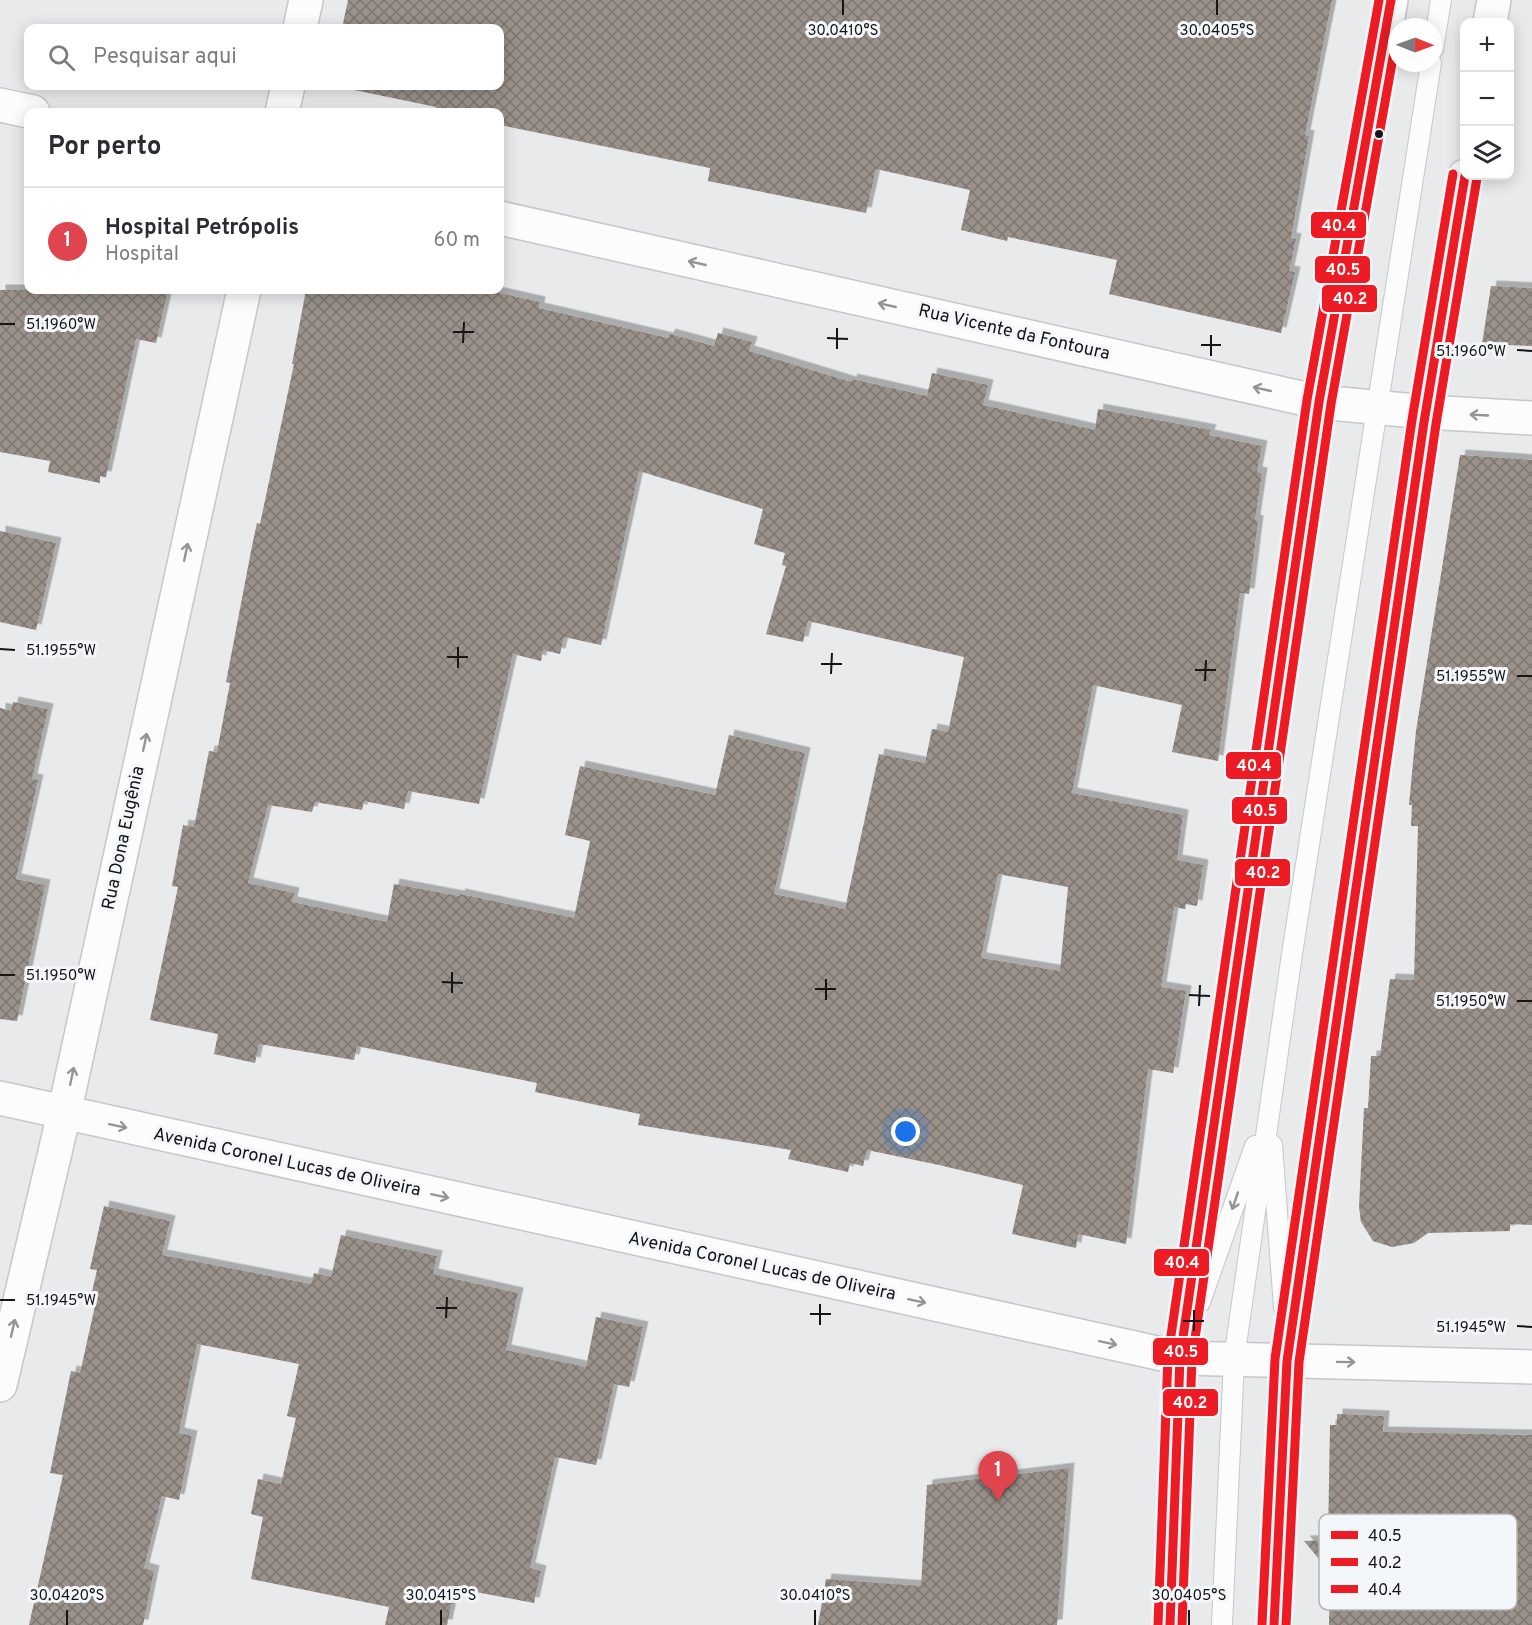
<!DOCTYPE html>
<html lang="pt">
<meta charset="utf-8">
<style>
:root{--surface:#fff;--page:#f7f7f7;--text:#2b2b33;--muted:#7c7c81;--line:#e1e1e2;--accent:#ea580c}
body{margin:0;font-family:Overpass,sans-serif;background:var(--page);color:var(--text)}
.controls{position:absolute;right:18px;top:18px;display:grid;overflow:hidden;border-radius:12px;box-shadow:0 3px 15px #0003}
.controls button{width:54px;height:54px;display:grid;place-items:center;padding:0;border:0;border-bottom:2px solid var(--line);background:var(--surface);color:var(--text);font:30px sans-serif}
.compass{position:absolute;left:1388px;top:18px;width:54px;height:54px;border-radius:50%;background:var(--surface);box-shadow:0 3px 15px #0003;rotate:91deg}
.you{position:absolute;left:906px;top:1132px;width:21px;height:21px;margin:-15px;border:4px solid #fff;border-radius:50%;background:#1a73e8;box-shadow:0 0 0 9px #1a73e833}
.badge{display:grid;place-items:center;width:39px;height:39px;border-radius:50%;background:var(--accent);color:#fff;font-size:20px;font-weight:700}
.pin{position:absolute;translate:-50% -50px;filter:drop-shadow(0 2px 3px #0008)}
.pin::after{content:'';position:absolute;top:32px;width:21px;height:18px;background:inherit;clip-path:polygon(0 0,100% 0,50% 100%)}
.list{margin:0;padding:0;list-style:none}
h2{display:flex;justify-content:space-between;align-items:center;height:78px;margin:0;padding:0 24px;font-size:26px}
h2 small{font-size:20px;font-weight:400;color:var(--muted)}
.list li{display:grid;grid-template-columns:39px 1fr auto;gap:18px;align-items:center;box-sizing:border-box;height:108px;padding:0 24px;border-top:2px solid var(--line)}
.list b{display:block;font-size:22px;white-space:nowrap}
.list p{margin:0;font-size:20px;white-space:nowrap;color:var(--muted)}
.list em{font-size:20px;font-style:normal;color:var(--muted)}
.icon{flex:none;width:33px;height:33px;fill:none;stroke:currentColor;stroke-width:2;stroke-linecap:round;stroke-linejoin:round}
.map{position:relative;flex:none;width:1532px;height:1625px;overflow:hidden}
.search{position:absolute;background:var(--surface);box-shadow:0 3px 15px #0003;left:24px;top:24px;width:480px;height:66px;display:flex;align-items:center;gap:15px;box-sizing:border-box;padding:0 21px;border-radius:12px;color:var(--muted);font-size:22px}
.panel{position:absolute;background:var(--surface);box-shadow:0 3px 15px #0003;left:24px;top:108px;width:480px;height:186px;border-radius:12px}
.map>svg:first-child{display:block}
.building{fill:url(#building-cross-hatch);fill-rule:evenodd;filter:url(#shadow)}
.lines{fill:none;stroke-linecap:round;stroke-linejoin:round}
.lane-casing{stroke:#c5c7c8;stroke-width:22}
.secondary-casing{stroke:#c5c7c8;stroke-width:36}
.primary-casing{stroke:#c5c7c8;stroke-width:36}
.lane{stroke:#fcfcfc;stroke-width:20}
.secondary{stroke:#fcfcfc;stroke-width:33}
.primary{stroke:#fcfcfc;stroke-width:33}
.bus-1-casing{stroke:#f4f7f9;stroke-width:14}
.bus-2-casing{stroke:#f4f7f9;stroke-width:14}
.bus-3-casing{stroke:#f4f7f9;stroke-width:14}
.bus-1{stroke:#ed1c24;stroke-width:9}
.bus-2{stroke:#ed1c24;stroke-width:9}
.bus-3{stroke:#ed1c24;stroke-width:9}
.oneway{stroke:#949494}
.ticks{fill:none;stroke:#141516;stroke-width:2}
.bus-dot{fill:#141516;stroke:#f4f7f9;stroke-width:2}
.labels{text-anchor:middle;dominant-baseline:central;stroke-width:6;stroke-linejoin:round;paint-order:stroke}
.street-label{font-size:18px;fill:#141516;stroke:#f4f7f9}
.key{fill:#f4f7f9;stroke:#b1b3b5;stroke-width:1.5}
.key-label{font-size:16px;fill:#141516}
.ticks-label{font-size:15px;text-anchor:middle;fill:#141516;stroke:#f4f7f9;stroke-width:6;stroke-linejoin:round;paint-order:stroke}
.line-badge{stroke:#f4f7f9;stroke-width:2}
.badge-label{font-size:16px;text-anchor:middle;font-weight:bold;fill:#fff}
</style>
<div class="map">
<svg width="1532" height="1625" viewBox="0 0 1532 1625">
<defs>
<pattern id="building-cross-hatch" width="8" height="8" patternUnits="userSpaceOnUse" patternTransform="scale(1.5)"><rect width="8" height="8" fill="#99918a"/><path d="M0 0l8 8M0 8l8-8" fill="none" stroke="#7c7570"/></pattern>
<filter id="shadow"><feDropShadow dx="5.5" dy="-5.5" stdDeviation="0" flood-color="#0004"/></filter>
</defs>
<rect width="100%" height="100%" fill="#e8eaeb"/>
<path class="building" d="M 348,0 L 1332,0 L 1305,135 L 1309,136 L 1291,238 L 1296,239 L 1289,271 L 1295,272 L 1281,333 L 1109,294 L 1117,260 L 1008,237 L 1007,241 L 961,230 L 970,190 L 876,169 L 866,213 L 708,181 L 710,168 L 500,125 L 500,112 L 434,112 L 436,107 L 335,86 L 500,86 L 500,28 L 342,28 Z
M 1491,286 L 1532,288 L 1532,346 L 1482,344 Z
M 0,290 L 168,290 L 156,343 L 136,339 L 106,477 L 100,476 L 100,483 L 48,472 L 50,461 L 0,452 Z
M 306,290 L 487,290 L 540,302 L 539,308 L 668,338 L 670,334 L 714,346 L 718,333 L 752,342 L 749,351 L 851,382 L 852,379 L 927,396 L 932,373 L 988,385 L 983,405 L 1095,430 L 1098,409 L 1211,430 L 1209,435 L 1262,446 L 1257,472 L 1262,473 L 1255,520 L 1258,521 L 1249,594 L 1240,593 L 1218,761 L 1172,752 L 1182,705 L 1093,685 L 1072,793 L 1183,815 L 1177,860 L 1203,865 L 1197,906 L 1186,904 L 1185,909 L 1174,907 L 1161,987 L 1186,991 L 1173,1073 L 1148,1069 L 1126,1244 L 1078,1234 L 1076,1248 L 1012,1234 L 1023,1185 L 939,1165 L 867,1150 L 863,1166 L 850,1163 L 848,1172 L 788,1159 L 791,1150 L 638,1125 L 640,1114 L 535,1092 L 537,1083 L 357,1046 L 354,1060 L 259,1044 L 255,1063 L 214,1054 L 218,1034 L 150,1020 L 178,887 L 172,886 L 183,825 L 194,827 L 209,751 L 217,752 L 230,683 L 226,682 L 252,546 L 257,523 L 260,524 L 294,364 L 292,364 ZM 639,471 L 763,509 L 754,544 L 785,553 L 782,565 L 786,566 L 766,634 L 803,642 L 808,621 L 964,657 L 948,732 L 932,729 L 925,763 L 879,754 L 845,909 L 774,894 L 805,753 L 729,735 L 715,795 L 580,766 L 565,835 L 590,841 L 574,918 L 460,894 L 459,896 L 394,884 L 387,922 L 292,902 L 294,893 L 248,883 L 268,805 L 312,812 L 315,802 L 362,810 L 364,801 L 404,809 L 408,791 L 479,804 L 513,654 L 541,661 L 543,650 L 560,654 L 564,637 L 601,645 ZM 998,874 L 1068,887 L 1060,971 L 981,958 Z
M 1460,455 L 1532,460 L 1532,1225 L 1510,1224 L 1510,1231 L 1428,1233 L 1414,1243 L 1392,1247 L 1373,1241 L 1361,1222 L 1359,1207 L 1364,1108 L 1368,1108 L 1371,1056 L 1380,1056 L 1390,979 L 1414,980 L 1418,826 L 1411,826 L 1412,805 L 1409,805 L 1416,731 Z
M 0,531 L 56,543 L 36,630 L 0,622 Z
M 13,702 L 48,709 L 32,779 L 38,780 L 16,879 L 45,885 L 17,1021 L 0,1019 L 0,708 L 11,711 Z
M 104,1206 L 170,1221 L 162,1255 L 311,1284 L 314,1273 L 331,1277 L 341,1235 L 437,1256 L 433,1274 L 518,1293 L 506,1350 L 586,1367 L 596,1317 L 643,1327 L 629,1387 L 614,1384 L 596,1465 L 555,1457 L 530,1568 L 541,1571 L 534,1603 L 455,1588 L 447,1625 L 385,1625 L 389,1607 L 251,1579 L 263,1517 L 251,1514 L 258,1479 L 281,1484 L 296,1418 L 287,1416 L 299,1364 L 197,1344 L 179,1433 L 192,1436 L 179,1500 L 162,1496 L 144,1568 L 154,1571 L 143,1625 L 29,1625 L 63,1475 L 50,1473 L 71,1371 L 80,1373 L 97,1297 L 91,1296 L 97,1270 L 90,1269 Z
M 1337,1414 L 1384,1416 L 1383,1432 L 1532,1435 L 1532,1625 L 1329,1625 L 1330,1572 L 1304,1541 L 1328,1540 L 1330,1425 L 1337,1425 Z
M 1069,1468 L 1057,1625 L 818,1625 L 826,1579 L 921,1586 L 927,1485 Z"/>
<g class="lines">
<g class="lane-casing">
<path id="lane" d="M 1433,49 L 1441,0
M 1272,1145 L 1284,1307
M 1200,1302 L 1255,1146
M 1222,1625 L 1234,1359 L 1292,954 L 1431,63"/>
</g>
<g class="secondary-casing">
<path id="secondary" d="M 300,28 L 306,0
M 0,105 L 33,112
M 282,112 L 288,86
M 500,218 L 1319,402 L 1426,412 L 1532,418
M 0,1098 L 1180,1358 L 1532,1367
M 0,1385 L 64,1114 L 244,290"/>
</g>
<g class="primary-casing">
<path id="primary" d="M 1490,22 L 1494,0
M 1170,1625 L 1180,1358 L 1319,402 L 1391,0
M 1274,1625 L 1287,1361 L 1424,422 L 1465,176"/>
</g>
<use href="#lane" class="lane"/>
<use href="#secondary" class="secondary"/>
<use href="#primary" class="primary"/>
<g class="bus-1-casing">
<path id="bus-1" d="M 1170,1625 L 1180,1358 L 1319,402 L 1391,0
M 1274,1625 L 1287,1361 L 1424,422 L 1465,176"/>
</g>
<g class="bus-2-casing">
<path id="bus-2" d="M 1182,1625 L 1192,1359 L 1331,404 L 1397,35
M 1286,1625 L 1299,1362 L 1436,424 L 1477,178"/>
</g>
<g class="bus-3-casing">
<path id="bus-3" d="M 1262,1624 L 1275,1359 L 1412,420 L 1453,174
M 1158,1625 L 1168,1356 L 1307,400 L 1379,0"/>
</g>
<use href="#bus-1" class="bus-1"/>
<use href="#bus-2" class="bus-2"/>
<use href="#bus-3" class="bus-3"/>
</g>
<defs><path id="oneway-shaft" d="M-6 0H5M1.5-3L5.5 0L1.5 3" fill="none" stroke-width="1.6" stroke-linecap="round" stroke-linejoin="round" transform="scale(1.5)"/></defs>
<g class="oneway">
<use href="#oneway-shaft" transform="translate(697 263) rotate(-167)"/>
<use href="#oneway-shaft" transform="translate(887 305) rotate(-167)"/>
<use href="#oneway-shaft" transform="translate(1262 389) rotate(-167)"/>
<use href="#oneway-shaft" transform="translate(1479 415) rotate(-177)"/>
<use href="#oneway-shaft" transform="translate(186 552) rotate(-78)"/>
<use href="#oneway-shaft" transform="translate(145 742) rotate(-78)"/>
<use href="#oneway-shaft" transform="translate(72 1076) rotate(-78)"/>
<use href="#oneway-shaft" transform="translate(118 1126) rotate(12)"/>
<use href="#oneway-shaft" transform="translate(440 1196) rotate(12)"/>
<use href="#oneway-shaft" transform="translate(1235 1201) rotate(109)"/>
<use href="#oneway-shaft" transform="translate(917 1301) rotate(12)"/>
<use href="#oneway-shaft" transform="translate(13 1328) rotate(-77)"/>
<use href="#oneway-shaft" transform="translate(1108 1343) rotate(12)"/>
<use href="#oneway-shaft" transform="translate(1346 1362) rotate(1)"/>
</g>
<path class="ticks" d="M 843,15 L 843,0M 1217,15 L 1217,0M 0,324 L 15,324M 453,332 L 474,332M 827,338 L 848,339M 463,343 L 464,322M 1201,345 L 1221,345M 837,349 L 837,328M 1517,350 L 1532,351M 1211,356 L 1211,335M 0,649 L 15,650M 447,657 L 468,657M 821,664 L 842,664M 458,668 L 458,647M 1195,670 L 1216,670M 831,674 L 832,653M 1517,676 L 1532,676M 1205,681 L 1206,660M 0,975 L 15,975M 442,982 L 463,983M 815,989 L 836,989M 452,993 L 452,972M 1189,995 L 1210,996M 826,1000 L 826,979M 1517,1001 L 1532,1001M 1199,1006 L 1200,985M 0,1300 L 15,1300M 436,1308 L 457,1308M 810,1314 L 831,1314M 446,1318 L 447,1297M 1183,1321 L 1204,1321M 820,1325 L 820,1304M 1517,1326 L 1532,1327M 1194,1331 L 1194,1310M 67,1625 L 67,1610M 441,1625 L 441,1610M 815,1625 L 815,1610M 1189,1625 L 1189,1610"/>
<circle class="bus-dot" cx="1379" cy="134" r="5"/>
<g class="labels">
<g class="street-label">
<text transform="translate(1014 333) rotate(13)">Rua Vicente da Fontoura</text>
<text transform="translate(124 838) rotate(-78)">Rua Dona Eugênia</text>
<text transform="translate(287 1163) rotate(12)">Avenida Coronel Lucas de Oliveira</text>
<text transform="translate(762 1267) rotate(12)">Avenida Coronel Lucas de Oliveira</text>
</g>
</g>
<rect x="1319" y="1514" width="198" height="96" rx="9" class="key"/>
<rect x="1331" y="1531" width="27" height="8" fill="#ed1c24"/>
<rect x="1331" y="1558" width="27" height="8" fill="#ed1c24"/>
<rect x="1331" y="1585" width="27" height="8" fill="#ed1c24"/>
<g class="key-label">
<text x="1368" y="1541">40.5</text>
<text x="1368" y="1568">40.2</text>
<text x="1368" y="1595">40.4</text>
</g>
<g class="ticks-label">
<text x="843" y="35">30.0410°S</text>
<text x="1217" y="35">30.0405°S</text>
<text x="61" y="329">51.1960°W</text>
<text x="1471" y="356">51.1960°W</text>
<text x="61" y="655">51.1955°W</text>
<text x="1471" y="681">51.1955°W</text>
<text x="61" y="980">51.1950°W</text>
<text x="1471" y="1006">51.1950°W</text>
<text x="61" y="1305">51.1945°W</text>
<text x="1471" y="1332">51.1945°W</text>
<text x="67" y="1600">30.0420°S</text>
<text x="441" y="1600">30.0415°S</text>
<text x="815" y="1600">30.0410°S</text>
<text x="1189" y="1600">30.0405°S</text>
</g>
<g class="line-badge">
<rect x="1310" y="211" width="57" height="28" rx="6" fill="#ed1c24"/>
<rect x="1314" y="255" width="57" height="29" rx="6" fill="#ed1c24"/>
<rect x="1321" y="284" width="57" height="29" rx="6" fill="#ed1c24"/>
<rect x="1225" y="751" width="57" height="29" rx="6" fill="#ed1c24"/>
<rect x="1231" y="796" width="57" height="29" rx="6" fill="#ed1c24"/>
<rect x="1234" y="858" width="57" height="29" rx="6" fill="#ed1c24"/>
<rect x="1153" y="1248" width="57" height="29" rx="6" fill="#ed1c24"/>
<rect x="1152" y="1337" width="57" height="29" rx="6" fill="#ed1c24"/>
<rect x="1162" y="1388" width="57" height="29" rx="6" fill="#ed1c24"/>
</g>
<g class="badge-label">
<text x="1339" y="231">40.4</text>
<text x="1343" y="275">40.5</text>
<text x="1350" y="304">40.2</text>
<text x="1254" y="771">40.4</text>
<text x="1260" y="816">40.5</text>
<text x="1263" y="878">40.2</text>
<text x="1182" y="1268">40.4</text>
<text x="1181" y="1357">40.5</text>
<text x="1190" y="1408">40.2</text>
</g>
</svg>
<div class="controls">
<button>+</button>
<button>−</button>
<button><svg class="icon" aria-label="layers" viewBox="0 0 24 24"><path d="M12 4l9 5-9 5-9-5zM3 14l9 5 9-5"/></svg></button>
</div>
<svg class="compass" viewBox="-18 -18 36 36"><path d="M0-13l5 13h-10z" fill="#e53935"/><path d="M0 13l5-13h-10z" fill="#7c7c81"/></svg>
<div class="you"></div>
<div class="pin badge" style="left:998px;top:1501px;background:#e0444e">1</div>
<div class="search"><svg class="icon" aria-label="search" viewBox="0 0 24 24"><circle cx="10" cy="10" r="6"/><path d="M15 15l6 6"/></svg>Pesquisar aqui</div>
<section class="panel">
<h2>Por perto<small></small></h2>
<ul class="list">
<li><span class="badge" style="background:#e0444e">1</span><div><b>Hospital Petrópolis</b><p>Hospital</p></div><em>60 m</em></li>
</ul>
</section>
</div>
